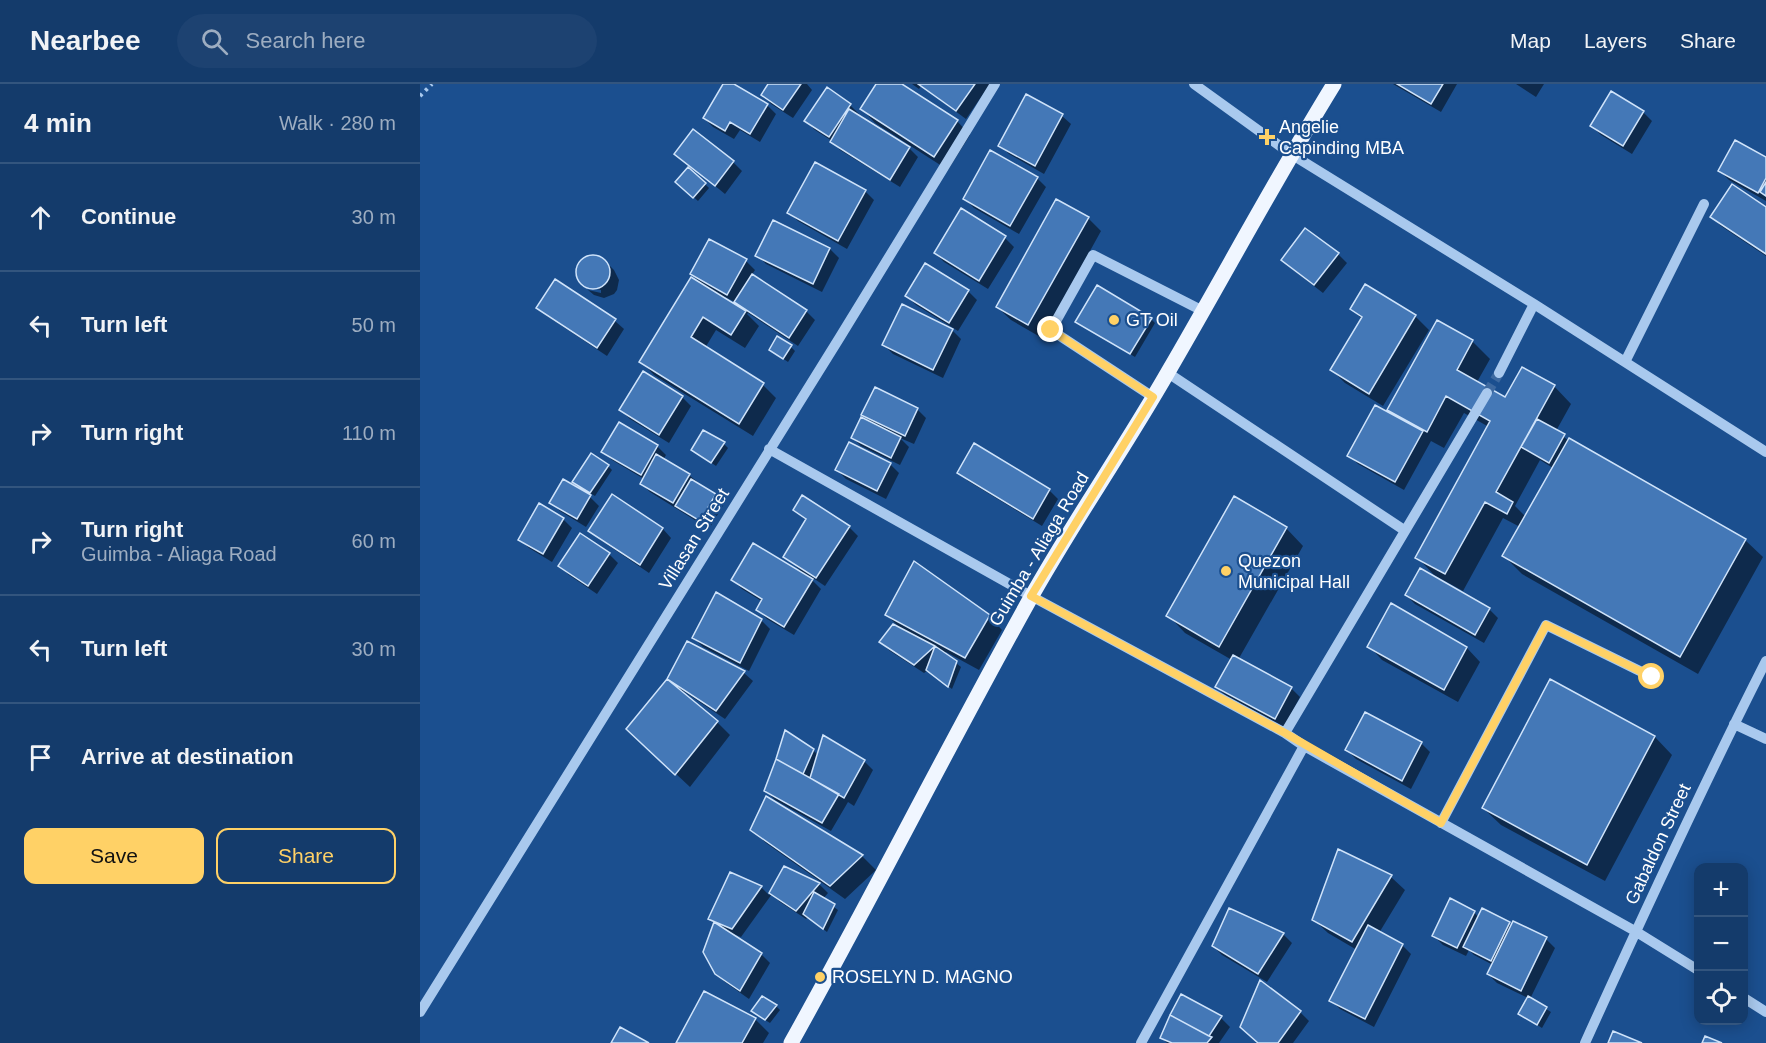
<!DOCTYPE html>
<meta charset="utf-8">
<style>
:root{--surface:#143b6b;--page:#1d4271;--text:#f1f3f6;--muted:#9dadc1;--line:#33557e;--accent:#ffd166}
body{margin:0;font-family:Arial,sans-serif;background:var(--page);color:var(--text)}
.controls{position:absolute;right:18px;bottom:18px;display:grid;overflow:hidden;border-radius:12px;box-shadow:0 3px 15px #0003}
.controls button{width:54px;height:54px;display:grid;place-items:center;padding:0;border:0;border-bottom:2px solid var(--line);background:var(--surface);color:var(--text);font:30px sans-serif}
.stop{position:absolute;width:18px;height:18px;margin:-14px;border:4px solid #ffd166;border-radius:50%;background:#fff}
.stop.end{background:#ffd166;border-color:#fff;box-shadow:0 2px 6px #0008}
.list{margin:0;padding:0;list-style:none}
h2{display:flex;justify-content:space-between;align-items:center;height:78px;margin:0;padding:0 24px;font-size:26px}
h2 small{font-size:20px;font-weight:400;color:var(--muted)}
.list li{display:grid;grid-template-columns:39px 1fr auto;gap:18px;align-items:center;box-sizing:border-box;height:108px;padding:0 24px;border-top:2px solid var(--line)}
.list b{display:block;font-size:22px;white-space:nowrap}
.list p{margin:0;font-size:20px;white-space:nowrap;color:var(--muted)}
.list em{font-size:20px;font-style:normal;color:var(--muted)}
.actions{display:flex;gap:12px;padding:18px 24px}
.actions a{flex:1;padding:14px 0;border:2px solid var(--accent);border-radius:12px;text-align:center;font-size:21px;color:var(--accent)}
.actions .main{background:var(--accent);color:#111}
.icon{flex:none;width:33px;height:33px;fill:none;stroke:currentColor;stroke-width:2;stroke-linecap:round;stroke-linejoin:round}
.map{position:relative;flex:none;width:1346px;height:959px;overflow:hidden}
header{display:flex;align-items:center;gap:36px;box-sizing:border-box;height:84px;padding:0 30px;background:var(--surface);border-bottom:2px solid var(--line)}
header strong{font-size:28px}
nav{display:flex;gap:33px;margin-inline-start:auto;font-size:21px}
.search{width:420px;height:54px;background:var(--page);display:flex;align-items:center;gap:15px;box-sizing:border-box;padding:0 21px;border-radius:33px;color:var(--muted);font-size:22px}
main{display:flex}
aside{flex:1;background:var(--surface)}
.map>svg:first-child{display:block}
.shadow{fill:#0007;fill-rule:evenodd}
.building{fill:#4478b7;stroke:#cfe3fa;stroke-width:1.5}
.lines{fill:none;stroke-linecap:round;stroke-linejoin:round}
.minor-tunnel{stroke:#3d69a0;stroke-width:10;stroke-dasharray:10 5;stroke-linecap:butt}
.path{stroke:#a9c9ee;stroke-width:4;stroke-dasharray:3 4.5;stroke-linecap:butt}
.minor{stroke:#a9c9ee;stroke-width:10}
.major{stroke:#f0f6ff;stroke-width:15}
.route{stroke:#ffd166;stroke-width:8}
.poi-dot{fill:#ffd166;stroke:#1b4f8f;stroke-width:2}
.labels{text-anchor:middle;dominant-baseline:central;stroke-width:4.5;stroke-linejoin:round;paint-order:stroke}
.poi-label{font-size:18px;fill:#fff;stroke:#1b4f8f;text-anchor:start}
.street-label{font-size:18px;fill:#fff;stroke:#1b4f8f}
</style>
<header>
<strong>Nearbee</strong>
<div class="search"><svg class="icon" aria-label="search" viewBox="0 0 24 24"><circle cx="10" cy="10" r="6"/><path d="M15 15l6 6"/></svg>Search here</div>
<nav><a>Map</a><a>Layers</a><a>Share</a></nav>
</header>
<main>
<aside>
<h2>4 min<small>Walk · 280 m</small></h2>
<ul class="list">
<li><svg class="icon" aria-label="ahead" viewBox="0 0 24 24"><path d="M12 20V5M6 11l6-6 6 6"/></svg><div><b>Continue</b></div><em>30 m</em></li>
<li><svg class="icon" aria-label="left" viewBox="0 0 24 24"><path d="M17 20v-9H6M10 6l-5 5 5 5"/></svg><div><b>Turn left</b></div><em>50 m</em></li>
<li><svg class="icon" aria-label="right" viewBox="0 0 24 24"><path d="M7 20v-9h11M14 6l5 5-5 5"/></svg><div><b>Turn right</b></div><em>110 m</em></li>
<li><svg class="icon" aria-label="right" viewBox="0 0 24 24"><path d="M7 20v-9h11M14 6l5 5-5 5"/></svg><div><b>Turn right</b><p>Guimba - Aliaga Road</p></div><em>60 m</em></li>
<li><svg class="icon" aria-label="left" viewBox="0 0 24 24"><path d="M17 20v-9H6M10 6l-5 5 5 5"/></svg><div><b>Turn left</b></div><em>30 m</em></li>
<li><svg class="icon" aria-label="arrive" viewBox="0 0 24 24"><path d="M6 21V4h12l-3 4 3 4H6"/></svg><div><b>Arrive at destination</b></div></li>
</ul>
<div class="actions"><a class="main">Save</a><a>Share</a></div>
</aside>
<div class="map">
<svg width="1346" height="959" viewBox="0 0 1346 959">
<rect width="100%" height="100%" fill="#1b4f8f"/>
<path class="shadow" d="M 304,0 L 311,0 L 347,21 L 356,30 L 340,58 L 320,46 L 314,55 L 293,43 L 284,34 Z
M 350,0 L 387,0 L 392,6 L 373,34 L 351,20 L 343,11 Z
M 458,0 L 479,0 L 537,37 L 550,51 L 528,86 L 455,39 L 442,25 Z
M 492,0 L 570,0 L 546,35 L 501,2 L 499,5 Z
M 973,0 L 1037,0 L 1021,28 Z
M 1096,0 L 1124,0 L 1116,13 Z
M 430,21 L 439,30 L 438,32 L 489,64 L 498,73 L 480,103 L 420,66 L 412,57 L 395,46 L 386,37 Z
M 1223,28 L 1232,37 L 1212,70 L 1181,51 L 1172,42 Z
M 642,32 L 651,40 L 624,90 L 589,70 L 580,61 Z
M 273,48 L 313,78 L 322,87 L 305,110 L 256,70 Z
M 1346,75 L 1346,117 L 1309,96 L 1300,87 Z
M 396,80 L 445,107 L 454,116 L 427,165 L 378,137 L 369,128 Z
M 617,94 L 626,103 L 599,150 L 554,124 L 545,115 Z
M 257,98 L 285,100 L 289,104 L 278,117 Z
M 1346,125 L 1346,172 L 1301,142 L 1292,133 Z
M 541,126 L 585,154 L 594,163 L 568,205 L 524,178 L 515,169 Z
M 668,134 L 681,147 L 622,254 L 591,236 L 577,223 Z
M 353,138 L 410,165 L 419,174 L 402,208 L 346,180 L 337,171 Z
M 918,170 L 927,179 L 903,209 L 872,185 L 863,176 Z
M 175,172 L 185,177 L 194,186 L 199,196 L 197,206 L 194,210 L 184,214 L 174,211 L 168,206 L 181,209 L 181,206 L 166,202 L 166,203 L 160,198 L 157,188 L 161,178 L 170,173 Z
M 326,177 L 335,186 L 331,192 L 386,227 L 395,236 L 378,262 L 328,229 L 327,230 L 339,242 L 325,264 L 296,246 L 285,264 L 343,301 L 356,314 L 333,352 L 234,291 L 221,277 L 280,198 L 271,190 ZM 305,213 L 317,219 L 323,226 L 304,215 Z
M 136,197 L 195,237 L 204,245 L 187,272 L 127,232 L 118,223 Z
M 946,202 L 995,232 L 1009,246 L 963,322 L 925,299 L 912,286 L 942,235 L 932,225 Z
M 548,207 L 557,216 L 538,247 L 496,221 L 487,212 Z
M 483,222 L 532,246 L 541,255 L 523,294 L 473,270 L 464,261 Z
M 731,235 L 735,239 L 715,273 L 661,241 Z
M 1052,257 L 1070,275 L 1057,298 L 1086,315 L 1134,302 L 1151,320 L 1136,347 L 1149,357 L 1325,456 L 1343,473 L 1278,590 L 1102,490 L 1084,472 L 1100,443 L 1083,434 L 1043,507 L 1014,491 L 997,473 L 1069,343 L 1044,329 L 1024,364 L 1011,357 L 984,406 L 938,380 L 929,371 L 977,334 L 969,326 ZM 1120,376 L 1133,384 L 1106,433 L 1095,422 Z
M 371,263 L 375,267 L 368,278 L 355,269 Z
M 262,313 L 271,322 L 249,359 L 210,335 L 201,326 Z
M 497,325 L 506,334 L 494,360 L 480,354 L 489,363 L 480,381 L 441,362 L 432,353 L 453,340 L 443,330 Z
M 304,360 L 308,364 L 296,382 L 273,366 Z
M 237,362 L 246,371 L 243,376 L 269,391 L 304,420 L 289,445 L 230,408 L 221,399 L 224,395 L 192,376 L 183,367 Z
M 470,380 L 479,389 L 466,415 L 426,395 L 417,386 Z
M 188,382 L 192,386 L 175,412 L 158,402 Z
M 539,388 L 629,406 L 638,415 L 622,442 L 548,397 Z
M 192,412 L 243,445 L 251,454 L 229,489 L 179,455 L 170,447 Z
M 170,413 L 179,422 L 166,443 L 140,427 L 131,418 Z
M 375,426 L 429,443 L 438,452 L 405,502 L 390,492 L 389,493 L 401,505 L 374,551 L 347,535 L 338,526 L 343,518 L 322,505 L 313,496 L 379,488 L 380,486 L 365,472 L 387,437 Z
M 143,435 L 152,444 L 132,478 L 109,464 L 100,455 Z
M 866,444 L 883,462 L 818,576 L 871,604 L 880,613 L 864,643 L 806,612 L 797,603 L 812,576 L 765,549 L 748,531 Z
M 189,470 L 198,479 L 177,510 L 149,491 L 140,482 Z
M 986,511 L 1069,525 L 1078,534 L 1064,559 L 995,520 Z
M 971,521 L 1047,564 L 1060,578 L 1038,618 L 962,576 L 949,562 Z
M 467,531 L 569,532 L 582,546 L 559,586 L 526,568 L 525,570 L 541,583 L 532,605 L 508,586 L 504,589 L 470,567 L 461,558 L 480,544 Z
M 341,536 L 350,545 L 329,587 L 283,563 L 274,554 Z
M 268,559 L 324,589 L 333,597 L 305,635 L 263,607 L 262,609 L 297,638 L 310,651 L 270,703 L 208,645 L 249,595 Z
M 1130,597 L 1235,653 L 1252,671 L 1185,797 L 1081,741 L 1063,724 Z
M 1001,659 L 1010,668 L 991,705 L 936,675 L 927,666 Z
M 393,666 L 398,671 L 444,677 L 453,686 L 434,722 L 428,718 L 411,747 L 355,716 L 346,707 Z
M 347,714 L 442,772 L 456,786 L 425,815 L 346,759 L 332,746 Z
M 919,767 L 971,793 L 985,806 L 959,849 L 982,861 L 991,870 L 954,943 L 920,925 L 911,916 L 937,866 L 908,849 L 894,836 Z
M 364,784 L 399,800 L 408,809 L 403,815 L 418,826 L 407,848 L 388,833 L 386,835 L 360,818 L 352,810 L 321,853 L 311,849 L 310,850 L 341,870 L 350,879 L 329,915 L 305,898 L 296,889 L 295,840 L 290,835 L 310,790 L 341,803 L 349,811 Z
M 809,826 L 863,850 L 872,859 L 847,898 L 802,871 L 793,862 Z
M 1054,828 L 1059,834 L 1089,840 L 1092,843 L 1126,855 L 1135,864 L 1110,915 L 1131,928 L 1122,944 L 1099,929 L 1108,914 L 1077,899 L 1068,890 L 1073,881 L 1054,871 L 1049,866 L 1046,872 L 1023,861 L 1014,852 Z
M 356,922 L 360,926 L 350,939 L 337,931 Z
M 880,928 L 889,937 L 873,959 L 839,959 Z
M 801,934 L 810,943 L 799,959 L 747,959 L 741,953 Z
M 335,935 L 349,949 L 343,959 L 258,959 Z"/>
<path class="building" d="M 303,0 L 314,0 L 348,20 L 330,50 L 310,38 L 305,47 L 283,34 Z
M 348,0 L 381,0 L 363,26 L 341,11 Z
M 456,0 L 482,0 L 538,36 L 514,73 L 440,25 Z
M 498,0 L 555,0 L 536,27 Z
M 977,0 L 1023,0 L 1011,20 Z
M 407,3 L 431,20 L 409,53 L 384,37 Z
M 1191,7 L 1224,27 L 1203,62 L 1170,42 Z
M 606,10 L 643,30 L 615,82 L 578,62 Z
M 429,25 L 490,63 L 470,96 L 410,58 Z
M 273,45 L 314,77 L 295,102 L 254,70 Z
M 1315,56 L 1346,73 L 1346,94 L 1338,109 L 1298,87 Z
M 570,66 L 618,93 L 590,142 L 543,115 Z
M 395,78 L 446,106 L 418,157 L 367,129 Z
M 268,83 L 286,99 L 273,114 L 255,98 Z
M 1346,98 L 1346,112 L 1340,108 Z
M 1312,100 L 1346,123 L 1346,170 L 1290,133 Z
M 636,115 L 669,133 L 608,241 L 576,223 Z
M 541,124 L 586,152 L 559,197 L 514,169 Z
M 353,136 L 410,164 L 393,200 L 335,172 Z
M 885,144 L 919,169 L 894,201 L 861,176 Z
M 289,155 L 327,175 L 307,211 L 270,190 Z
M156 188a17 17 0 1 1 34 0a17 17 0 1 1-34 0Z
M 505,179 L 549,206 L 529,239 L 485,212 Z
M 332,190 L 387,226 L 369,254 L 314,218 Z
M 271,193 L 326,227 L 311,251 L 283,233 L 271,253 L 344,299 L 319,340 L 219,278 Z
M 135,195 L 196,235 L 177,264 L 116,224 Z
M 945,200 L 996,231 L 949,310 L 910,286 L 942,233 L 930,225 Z
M 677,201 L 732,234 L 710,270 L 655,238 Z
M 482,220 L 533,245 L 513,286 L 462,261 Z
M 1017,236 L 1053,256 L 1037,286 L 1085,313 L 1102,283 L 1135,301 L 1076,408 L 1093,418 L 1087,430 L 1065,418 L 1025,490 L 995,474 L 1070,337 L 1026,312 L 1007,348 L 967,326 Z
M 357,252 L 372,261 L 363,275 L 349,266 Z
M 223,287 L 263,312 L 239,351 L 199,326 Z
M 455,303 L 498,324 L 485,352 L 441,331 Z
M 955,321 L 1003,347 L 975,398 L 927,372 Z
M 441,333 L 481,353 L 471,374 L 431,354 Z
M 1117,335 L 1145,350 L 1129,379 L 1101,363 Z
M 199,338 L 238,361 L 221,391 L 181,368 Z
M 283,346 L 305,358 L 291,379 L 271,366 Z
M 1149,354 L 1326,455 L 1260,573 L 1082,472 Z
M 429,358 L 471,379 L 457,407 L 415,386 Z
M 554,359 L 630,405 L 613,435 L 537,389 Z
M 171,369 L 189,381 L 170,409 L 152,398 Z
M 236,370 L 270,390 L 253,419 L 220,400 Z
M 143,395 L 171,411 L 157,435 L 129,419 Z
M 271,395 L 296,410 L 280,437 L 255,422 Z
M 192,410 L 243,444 L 220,481 L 168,447 Z
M 382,411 L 430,442 L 396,494 L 363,473 L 386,435 L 373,426 Z
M 814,412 L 867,443 L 799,563 L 746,532 Z
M 119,419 L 144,434 L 123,470 L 98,456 Z
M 160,449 L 190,469 L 168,502 L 138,482 Z
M 333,459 L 393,495 L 364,543 L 336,526 L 342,515 L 311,496 Z
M 494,477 L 570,531 L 545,574 L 465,531 Z
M 1000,484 L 1070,524 L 1055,551 L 985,511 Z
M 296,508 L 342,535 L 320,579 L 272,554 Z
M 971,519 L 1047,563 L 1024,606 L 947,563 Z
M 473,540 L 515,562 L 494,581 L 459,558 Z
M 267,557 L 325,587 L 296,627 L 247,595 Z
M 515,562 L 537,577 L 528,603 L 506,586 Z
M 813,571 L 872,603 L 855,635 L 795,603 Z
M 247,595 L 298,637 L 255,691 L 206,645 Z
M 1130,595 L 1235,652 L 1167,781 L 1062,724 Z
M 945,628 L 1002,658 L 982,697 L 925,666 Z
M 365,646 L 394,665 L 383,690 L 356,675 Z
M 403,651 L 445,676 L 424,714 L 390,694 Z
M 356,675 L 419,710 L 402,739 L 344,707 Z
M 346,712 L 443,771 L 410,802 L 330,746 Z
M 918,765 L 972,791 L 932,858 L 892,836 Z
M 364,782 L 400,799 L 376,827 L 349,809 Z
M 310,788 L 342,802 L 312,845 L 288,835 Z
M 394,808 L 415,820 L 403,845 L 383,830 Z
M 1030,814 L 1055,827 L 1037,864 L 1012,852 Z
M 809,824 L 864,849 L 838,890 L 792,862 Z
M 1062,824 L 1090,838 L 1071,877 L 1043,863 Z
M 1093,837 L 1127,853 L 1101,907 L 1067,890 Z
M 294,838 L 342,869 L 320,907 L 295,890 L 283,868 Z
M 948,841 L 983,860 L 945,935 L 909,917 Z
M 840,896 L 881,927 L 858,959 L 838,959 L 820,943 Z
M 284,907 L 336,934 L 322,959 L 256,959 Z
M 761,910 L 802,932 L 789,952 L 750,931 Z
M 342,912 L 357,921 L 345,936 L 331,927 Z
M 1108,912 L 1127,923 L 1117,941 L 1098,930 Z
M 750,931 L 789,952 L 792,953 L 787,959 L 752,959 L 740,954 Z
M 200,943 L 229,959 L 191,959 Z
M 1193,947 L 1222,959 L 1188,959 Z
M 1285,952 L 1302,959 L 1282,959 Z"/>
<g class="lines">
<path class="minor-tunnel" d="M 1067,309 L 1079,289"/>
<path class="path" d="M 0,12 L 12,0"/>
<path class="minor" d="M 774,0 L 871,70 L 1114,220 L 1346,368
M 1205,278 L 1284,120
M 748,289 L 984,446
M 1079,289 L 1114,220
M 733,313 L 631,246 L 673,171 L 783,227
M 349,365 L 611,512 L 865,649 L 884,662 L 1215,847 L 1278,886
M 1314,640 L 1346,655
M 865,649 L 1067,309
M 1021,739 L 1126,541 L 1232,593
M 1324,914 L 1346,928
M 0,928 L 420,253 L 575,0
M 721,959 L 884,662
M 1165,959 C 1223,831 1282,703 1346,577"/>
<path class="major" d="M 371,959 C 453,812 528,662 610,515 C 653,438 704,365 748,288 C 804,192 856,94 914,0"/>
</g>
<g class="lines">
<path class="route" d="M 631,246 L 733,313 L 611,512 L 865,649 L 1021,739 L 1126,541 L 1232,593"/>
</g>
<g class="poi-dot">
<path d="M844 44h6v6h6v6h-6v6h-6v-6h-6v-6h6z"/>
<circle cx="694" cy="236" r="6"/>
<circle cx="806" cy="487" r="6"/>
<circle cx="400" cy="893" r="6"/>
</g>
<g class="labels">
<g class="poi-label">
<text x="859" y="43">Angelie<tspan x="859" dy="21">Capinding MBA</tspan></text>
<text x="706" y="236">GT Oil</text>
<text x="818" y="477">Quezon<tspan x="818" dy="21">Municipal Hall</tspan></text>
<text x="412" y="893">ROSELYN D. MAGNO</text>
</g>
<g class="street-label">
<text transform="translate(274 455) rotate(-58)">Villasan Street</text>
<text transform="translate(619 465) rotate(-59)">Guimba - Aliaga Road</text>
<text transform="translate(1238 760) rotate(-65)">Gabaldon Street</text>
</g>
</g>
</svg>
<div class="controls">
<button>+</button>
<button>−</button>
<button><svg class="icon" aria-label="locate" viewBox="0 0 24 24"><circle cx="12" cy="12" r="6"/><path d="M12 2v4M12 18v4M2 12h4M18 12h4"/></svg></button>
</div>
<div class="stop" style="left:1232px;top:593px"></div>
<div class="stop end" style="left:631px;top:246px"></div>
</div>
</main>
